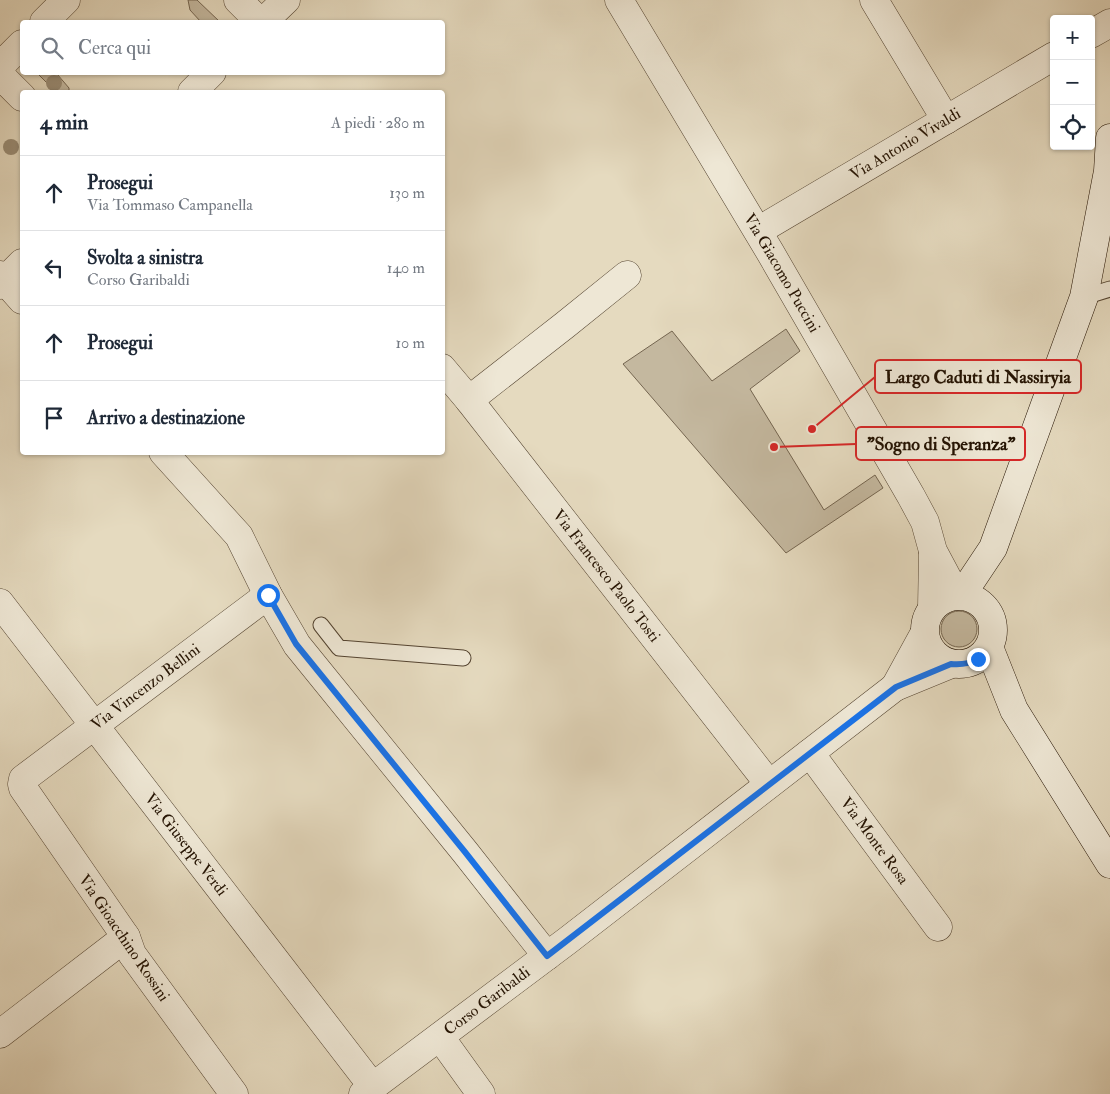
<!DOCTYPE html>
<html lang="it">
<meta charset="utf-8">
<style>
:root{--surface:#fff;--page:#f6f6f7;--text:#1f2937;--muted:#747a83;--line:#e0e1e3}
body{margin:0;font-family:"IM FELL Double Pica",serif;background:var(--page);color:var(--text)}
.controls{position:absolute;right:15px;top:15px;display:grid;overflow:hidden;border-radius:5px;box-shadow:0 1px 4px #0004}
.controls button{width:45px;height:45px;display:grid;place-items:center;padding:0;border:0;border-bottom:1px solid var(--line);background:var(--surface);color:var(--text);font:25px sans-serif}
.stop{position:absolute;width:15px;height:15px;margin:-11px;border:4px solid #1a73e8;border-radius:50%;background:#fff}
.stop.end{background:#1a73e8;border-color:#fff;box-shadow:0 1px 5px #0008}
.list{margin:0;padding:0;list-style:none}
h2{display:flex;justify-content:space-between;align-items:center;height:65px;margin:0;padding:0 20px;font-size:21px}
h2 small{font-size:16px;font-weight:400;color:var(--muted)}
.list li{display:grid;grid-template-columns:32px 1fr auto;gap:15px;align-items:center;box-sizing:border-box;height:75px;padding:0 20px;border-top:1px solid var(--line)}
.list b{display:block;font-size:19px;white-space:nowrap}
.list p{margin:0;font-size:16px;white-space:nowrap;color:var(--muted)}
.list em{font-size:16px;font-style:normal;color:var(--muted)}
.icon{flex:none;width:28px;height:28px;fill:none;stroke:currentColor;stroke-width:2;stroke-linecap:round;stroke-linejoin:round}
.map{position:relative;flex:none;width:1110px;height:1094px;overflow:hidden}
.search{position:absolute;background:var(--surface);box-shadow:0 1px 4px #0004;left:20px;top:20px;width:425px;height:55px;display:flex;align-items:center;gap:12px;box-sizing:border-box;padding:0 18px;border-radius:5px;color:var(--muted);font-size:19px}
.panel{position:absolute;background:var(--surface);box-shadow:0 1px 4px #0004;left:20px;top:90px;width:425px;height:365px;border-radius:5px}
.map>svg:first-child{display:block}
.green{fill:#c4b89f;stroke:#746550}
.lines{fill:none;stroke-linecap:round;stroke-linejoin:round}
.lane-casing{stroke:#544431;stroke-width:17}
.street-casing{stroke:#544431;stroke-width:29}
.secondary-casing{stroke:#231202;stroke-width:29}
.lane{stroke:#eee7d5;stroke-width:15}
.street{stroke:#eee7d5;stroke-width:28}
.secondary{stroke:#eee7d5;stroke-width:28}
.tree{fill:#998c75}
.route{stroke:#1a73e8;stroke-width:6}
.labels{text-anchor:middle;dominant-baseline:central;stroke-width:5;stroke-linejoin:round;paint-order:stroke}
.street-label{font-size:16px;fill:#231202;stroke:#eee7d5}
.leader{fill:none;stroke:#d62828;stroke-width:2}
.callout-dot{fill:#d62828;stroke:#eee7d5;stroke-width:2}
.callout{fill:#eee7d5;stroke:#d62828;stroke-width:2}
.callout-label{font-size:18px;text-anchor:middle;font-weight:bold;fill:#231202}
</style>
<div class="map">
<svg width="1110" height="1094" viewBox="0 0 1110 1094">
<rect width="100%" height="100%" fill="#e5dabf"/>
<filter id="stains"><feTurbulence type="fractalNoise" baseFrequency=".004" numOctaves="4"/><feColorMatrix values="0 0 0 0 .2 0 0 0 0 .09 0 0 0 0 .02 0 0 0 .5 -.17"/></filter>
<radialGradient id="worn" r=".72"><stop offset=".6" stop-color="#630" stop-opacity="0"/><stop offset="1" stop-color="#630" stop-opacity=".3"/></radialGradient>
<path class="green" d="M 188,0 L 197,0 L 220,22 L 201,22 L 190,10 Z
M 39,72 L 58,73 L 57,74 L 69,88 L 69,92 L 56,92 L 38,74 Z
M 786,329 L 800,351 L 750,389 L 824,510 L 875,475 L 883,488 L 786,553 L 623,364 L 672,331 L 712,381 Z
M941 629a18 18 0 1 1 36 0a18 18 0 1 1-36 0Z"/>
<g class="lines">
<g class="lane-casing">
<path id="lane" d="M 1084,297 L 1110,289
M 321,625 L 339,648 L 463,658"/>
</g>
<g class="street-casing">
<g id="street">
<path d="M 238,0 L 260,22"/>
<path id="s1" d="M 619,0 L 770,252 L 911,496 L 925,522 L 933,551 L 957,596"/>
<path d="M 874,0 L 946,120"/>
<path d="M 44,22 L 66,0"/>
<path d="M 263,22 L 286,0"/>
<path d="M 1091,34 L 1110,23"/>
<path d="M 0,68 L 2,64 L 22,44"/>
<path d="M 0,72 L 2,77 L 22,97"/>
<path d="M 192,92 L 212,72"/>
<path id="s2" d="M 758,231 L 1054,56"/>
<path d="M 0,275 L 22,300"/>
<path d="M 0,285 L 22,263"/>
<path id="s3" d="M 442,368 L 469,400 L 769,784"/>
<path d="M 469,400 L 565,325 L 627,275"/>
<path d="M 163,452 L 239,536 L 268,595 L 297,645 L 465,852 L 547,956"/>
<path id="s4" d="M 0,603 L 373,1087"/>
<path d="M 932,608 L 933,553"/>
<path d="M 895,687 L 924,634"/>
<path id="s5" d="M 810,753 L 938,927"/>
<path d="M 0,1034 L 126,937"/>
<path d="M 440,1037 L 481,1094"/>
<path id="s6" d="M 234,1094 L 132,954 L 126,937 L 23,788 L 22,784 L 23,779 L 268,595"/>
<path id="s7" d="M 363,1094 L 567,941 L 895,687 L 951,664"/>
</g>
</g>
<g class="secondary-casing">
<path id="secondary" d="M925 630a34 34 0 1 1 68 0a34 34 0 1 1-68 0Z
M 961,596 L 993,548 L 1084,297 L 1108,171 L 1110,138
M 989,647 L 1014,710 L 1110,864"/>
</g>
<use href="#lane" class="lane"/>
<use href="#street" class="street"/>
<use href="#secondary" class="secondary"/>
</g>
<g class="tree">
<circle cx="54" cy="83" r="8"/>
<circle cx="11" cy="147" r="8"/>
</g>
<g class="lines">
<path class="route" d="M 268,595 L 296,644 L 465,852 L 547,956 L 896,687 L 951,664 C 961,665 969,664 978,659"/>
</g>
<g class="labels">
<g class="street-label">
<text stroke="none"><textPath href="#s2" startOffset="171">Via Antonio Vivaldi</textPath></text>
<text stroke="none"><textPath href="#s1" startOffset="318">Via Giacomo Puccini</textPath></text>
<text stroke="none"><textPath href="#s3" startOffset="265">Via Francesco Paolo Tosti</textPath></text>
<text stroke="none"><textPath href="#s6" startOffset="535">Via Vincenzo Bellini</textPath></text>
<text stroke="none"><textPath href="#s5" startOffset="109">Via Monte Rosa</textPath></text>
<text stroke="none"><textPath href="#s4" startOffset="305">Via Giuseppe Verdi</textPath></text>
<text transform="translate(124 938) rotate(56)">Via Gioacchino Rossini</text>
<text stroke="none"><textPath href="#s7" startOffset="155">Corso Garibaldi</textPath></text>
</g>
</g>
<path class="leader" d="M812 429L875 377M774 447L856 444"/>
<g class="callout-dot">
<circle cx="812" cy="429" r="5"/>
<circle cx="774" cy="447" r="5"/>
</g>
<g class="callout">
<rect x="875" y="360" width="206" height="33" rx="5"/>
<rect x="856" y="427" width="169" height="33" rx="5"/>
</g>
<g class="callout-label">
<text x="978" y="383">Largo Caduti di Nassiryia</text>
<text x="941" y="450">"Sogno di Speranza"</text>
</g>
<rect width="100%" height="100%" filter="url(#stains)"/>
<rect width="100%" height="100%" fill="url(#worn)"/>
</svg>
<div class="controls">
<button>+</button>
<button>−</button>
<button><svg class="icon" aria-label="locate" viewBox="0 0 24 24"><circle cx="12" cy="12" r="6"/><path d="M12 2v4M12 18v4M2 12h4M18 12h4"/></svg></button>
</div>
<div class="stop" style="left:268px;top:595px"></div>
<div class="stop end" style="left:978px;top:659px"></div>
<div class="search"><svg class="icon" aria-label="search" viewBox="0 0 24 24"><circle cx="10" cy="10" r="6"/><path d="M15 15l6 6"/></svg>Cerca qui</div>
<section class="panel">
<h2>4 min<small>A piedi · 280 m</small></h2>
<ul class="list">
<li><svg class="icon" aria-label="ahead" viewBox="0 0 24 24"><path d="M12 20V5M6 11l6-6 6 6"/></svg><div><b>Prosegui</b><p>Via Tommaso Campanella</p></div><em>130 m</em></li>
<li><svg class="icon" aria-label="left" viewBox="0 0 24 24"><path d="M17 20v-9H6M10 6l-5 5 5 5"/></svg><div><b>Svolta a sinistra</b><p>Corso Garibaldi</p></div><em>140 m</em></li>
<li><svg class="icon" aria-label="ahead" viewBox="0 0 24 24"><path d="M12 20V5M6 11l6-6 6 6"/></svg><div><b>Prosegui</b></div><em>10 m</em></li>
<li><svg class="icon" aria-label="arrive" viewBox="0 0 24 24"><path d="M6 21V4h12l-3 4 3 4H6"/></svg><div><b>Arrivo a destinazione</b></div></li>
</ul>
</section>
</div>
